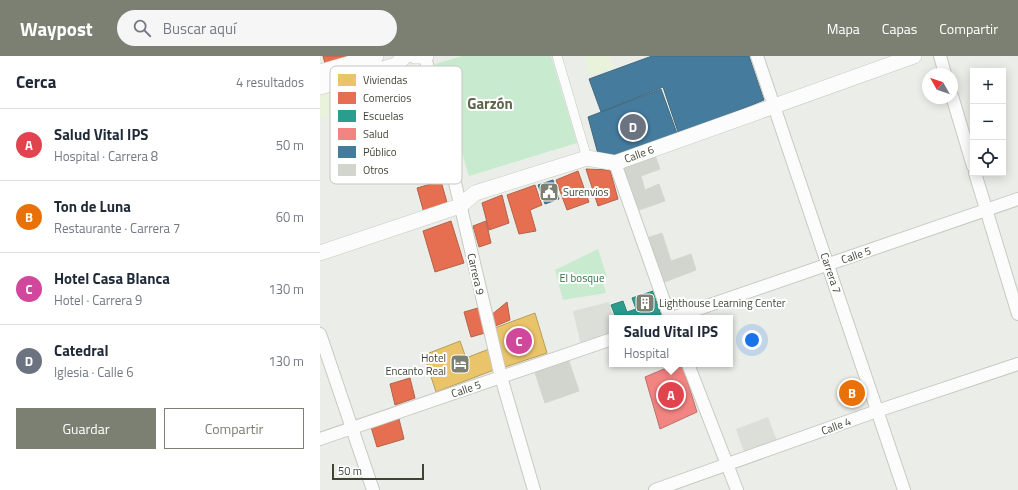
<!DOCTYPE html>
<html lang="es">
<meta charset="utf-8">
<style>
:root{--surface:#fff;--page:#f6f6f7;--text:#1f2937;--muted:#747a83;--line:#e0e1e3;--accent:#7b8073}
body{margin:0;font-family:"Titillium Web",sans-serif;background:var(--page);color:var(--text)}
.controls{position:absolute;right:12px;top:12px;display:grid;overflow:hidden;border-radius:0px;box-shadow:0 2px 10px #0003}
.controls button{width:36px;height:36px;display:grid;place-items:center;padding:0;border:0;border-bottom:1px solid var(--line);background:var(--surface);color:var(--text);font:20px sans-serif}
.compass{position:absolute;left:602px;top:12px;width:36px;height:36px;border-radius:50%;background:var(--surface);box-shadow:0 2px 10px #0003;rotate:310deg}
.scale{position:absolute;left:12px;bottom:10px;width:92px;box-sizing:border-box;padding-left:4px;border:2px solid #3e4434;border-top:0;font-size:11px;line-height:14px;white-space:nowrap;color:#3e4434;-webkit-text-stroke:3px #fff;paint-order:stroke}
.you{position:absolute;left:432px;top:284px;width:14px;height:14px;margin:-10px;border:3px solid #fff;border-radius:50%;background:#1a73e8;box-shadow:0 0 0 6px #1a73e833}
.badge{display:grid;place-items:center;width:26px;height:26px;border-radius:50%;background:var(--accent);color:#fff;font-size:13px;font-weight:700}
.pin{position:absolute;translate:-50% -50%;border:2px solid #fff;box-shadow:0 1px 4px #0006}
.popup{position:absolute;left:289px;top:259px;width:124px;height:52px;box-sizing:border-box;display:grid;place-content:center;border-radius:0px;background:var(--surface);filter:drop-shadow(0 1px 3px #0005);font-size:13px;white-space:nowrap;color:var(--muted)}
.popup b{font-size:15px;color:var(--text)}
.popup::after{content:'';position:absolute;left:50%;top:100%;margin-left:-8px;border:8px solid transparent;border-top-color:var(--surface)}
.list{margin:0;padding:0;list-style:none}
h2{display:flex;justify-content:space-between;align-items:center;height:52px;margin:0;padding:0 16px;font-size:17px}
h2 small{font-size:13px;font-weight:400;color:var(--muted)}
.list li{display:grid;grid-template-columns:26px 1fr auto;gap:12px;align-items:center;box-sizing:border-box;height:72px;padding:0 16px;border-top:1px solid var(--line)}
.list b{display:block;font-size:15px;white-space:nowrap}
.list p{margin:0;font-size:13px;white-space:nowrap;color:var(--muted)}
.list em{font-size:13px;font-style:normal;color:var(--muted)}
.actions{display:flex;gap:8px;padding:12px 16px}
.actions a{flex:1;padding:9px 0;border:1px solid var(--accent);border-radius:0px;text-align:center;font-size:14px;color:var(--accent)}
.actions .main{background:var(--accent);color:#fff}
.icon{flex:none;width:22px;height:22px;fill:none;stroke:currentColor;stroke-width:2;stroke-linecap:round;stroke-linejoin:round}
.map{position:relative;flex:none;width:698px;height:434px;overflow:hidden}
header{display:flex;align-items:center;gap:24px;box-sizing:border-box;height:56px;padding:0 20px;background:var(--accent);color:#fff}
header strong{font-size:19px}
nav{display:flex;gap:22px;margin-inline-start:auto;font-size:14px}
.search{width:280px;height:36px;background:var(--page);display:flex;align-items:center;gap:10px;box-sizing:border-box;padding:0 14px;border-radius:22px;color:var(--muted);font-size:15px}
main{display:flex}
aside{flex:1;background:var(--surface)}
.map>svg:first-child{display:block}
.commercial{fill:#e9f2da}
.green{fill:#c8eace}
.parking{fill:#dcded8}
.homes{fill:#e9c46a;stroke:#b69e5a}
.shops{fill:#e76f51;stroke:#b46248}
.schools{fill:#2a9d8f;stroke:#308274}
.health{fill:#f28482;stroke:#bc716b}
.public{fill:#457b9d;stroke:#436a7e}
.building{fill:#d2d5cd;stroke:#d3d7ce}
.lines{fill:none;stroke-linecap:round;stroke-linejoin:round}
.pedestrian-casing{stroke:#c6cac2;stroke-width:10}
.minor-casing{stroke:#c6cac2;stroke-width:14}
.tertiary-casing{stroke:#c6cac2;stroke-width:16}
.pedestrian{stroke:#fcfcfc;stroke-width:9}
.minor{stroke:#fcfcfc;stroke-width:12}
.tertiary{stroke:#fcfcfc;stroke-width:15}
.labels{text-anchor:middle;dominant-baseline:central;stroke-width:4;stroke-linejoin:round;paint-order:stroke}
.street-label{font-size:11px;fill:#3e4434;stroke:#fff}
.poi-label{font-size:11px;fill:#3e4434;stroke:#fff;text-anchor:start}
.park-label{font-size:11px;fill:#287645;stroke:#fff}
.district-label{font-size:15px;font-weight:bold;fill:#5d674b;stroke:#fff}
.key{fill:#fff;stroke:#c5c7c2;stroke-width:1}
.key-label{font-size:11px;fill:#3e4434}
</style>
<header>
<strong>Waypost</strong>
<div class="search"><svg class="icon" aria-label="search" viewBox="0 0 24 24"><circle cx="10" cy="10" r="6"/><path d="M15 15l6 6"/></svg>Buscar aquí</div>
<nav><a>Mapa</a><a>Capas</a><a>Compartir</a></nav>
</header>
<main>
<aside>
<h2>Cerca<small>4 resultados</small></h2>
<ul class="list">
<li><span class="badge" style="background:#e0444e">A</span><div><b>Salud Vital IPS</b><p>Hospital · Carrera 8</p></div><em>50 m</em></li>
<li><span class="badge" style="background:#e8710a">B</span><div><b>Ton de Luna</b><p>Restaurante · Carrera 7</p></div><em>60 m</em></li>
<li><span class="badge" style="background:#d1479c">C</span><div><b>Hotel Casa Blanca</b><p>Hotel · Carrera 9</p></div><em>130 m</em></li>
<li><span class="badge" style="background:#6b7280">D</span><div><b>Catedral</b><p>Iglesia · Calle 6</p></div><em>130 m</em></li>
</ul>
<div class="actions"><a class="main">Guardar</a><a>Compartir</a></div>
</aside>
<div class="map">
<svg width="698" height="434" viewBox="0 0 698 434">
<rect width="100%" height="100%" fill="#ebeee8"/>
<path class="commercial" d="M 264,0 L 289,0 L 293,12 L 270,20 Z
M 87,14 L 92,34 L 0,63 L 0,38 Z"/>
<path class="green" d="M 142,0 L 231,0 L 257,87 L 149,120 L 115,8 Z
M 278,193 L 287,221 L 282,223 L 286,237 L 243,244 L 235,214 Z"/>
<path class="parking" d="M 289,246 L 293,262 L 292,262 L 292,280 L 261,290 L 253,255 Z
M 448,361 L 457,385 L 424,396 L 416,373 Z"/>
<path class="homes" d="M 215,257 L 227,297 L 182,312 L 172,273 Z
M 140,285 L 146,302 L 169,293 L 174,314 L 116,336 L 104,299 Z"/>
<path class="shops" d="M 3,0 L 39,0 L 6,11 Z
M 266,113 L 290,114 L 298,143 L 278,150 Z
M 258,115 L 269,146 L 247,154 L 236,124 Z
M 121,125 L 128,150 L 104,157 L 97,132 Z
M 215,129 L 222,149 L 210,154 L 216,175 L 199,178 L 187,139 Z
M 182,139 L 189,167 L 169,174 L 162,147 Z
M 131,165 L 144,207 L 115,216 L 103,175 Z
M 166,165 L 171,187 L 159,191 L 153,170 Z
M 187,246 L 190,264 L 173,271 L 170,260 Z
M 158,252 L 165,277 L 151,281 L 144,256 Z
M 90,322 L 95,342 L 75,349 L 70,328 Z
M 79,363 L 84,383 L 57,391 L 51,371 Z"/>
<path class="schools" d="M 333,235 L 342,262 L 296,262 L 291,249 L 303,245 L 307,256 L 316,253 L 312,242 Z"/>
<path class="health" d="M 356,308 L 362,308 L 377,356 L 340,373 L 325,321 Z"/>
<path class="public" d="M 332,0 L 429,0 L 444,44 L 359,79 L 343,31 L 281,56 L 269,23 Z
M 341,33 L 358,80 L 295,103 L 278,98 L 268,61 Z
M 233,124 L 239,143 L 225,148 L 218,129 Z"/>
<path class="building" d="M 334,97 L 340,113 L 321,120 L 325,134 L 339,128 L 345,145 L 316,155 L 300,109 Z
M 342,177 L 351,205 L 371,198 L 376,214 L 342,227 L 327,182 Z
M 248,302 L 259,335 L 225,347 L 214,314 Z"/>
<g class="lines">
<g class="pedestrian-casing">
<path id="pedestrian" d="M 237,0 L 267,102"/>
</g>
<g class="minor-casing">
<path id="minor" d="M 105,0 L 181,321 L 214,434
M 437,0 L 584,434
M 620,0 L 625,18
M 632,40 L 653,110
M 295,107 L 350,262
M 655,117 L 698,258
M 352,262 L 698,143
M 0,278 L 53,434
M 368,308 L 417,434
M 0,383 L 292,283
M 335,434 L 557,355 L 698,308"/>
</g>
<g class="tertiary-casing">
<path id="tertiary" d="M 95,0 L 106,0
M 0,16 L 56,0
M 0,31 L 76,9 L 85,0
M 0,197 L 140,150 L 155,137 L 267,102 L 295,107 L 594,0"/>
</g>
<use href="#pedestrian" class="pedestrian"/>
<use href="#minor" class="minor"/>
<use href="#tertiary" class="tertiary"/>
</g>
<defs>
<g id="civic-square" transform="scale(1)"><rect x="-9" y="-9" width="18" height="18" rx="4" fill="#7b8073" stroke="#fff"/><path d="M-.6-6.5H3V-4.5H.6V-3L4-1V1h2V6H-6V1h2V-1L-.6-3ZM-1.2 2.5V6h2.4V2.5Z" fill="#fff"/></g>
<g id="building-square" transform="scale(1)"><rect x="-9" y="-9" width="18" height="18" rx="4" fill="#7b8073" stroke="#fff"/><path d="M-4-6H4V6H1V3H-1V6H-4ZM-2.5-4.3h1.7v1.8h-1.7ZM.8-4.3h1.7v1.8H.8ZM-2.5-1h1.7V.8h-1.7ZM.8-1h1.7V.8H.8Z" fill="#fff"/></g>
<g id="hotel-square" transform="scale(1)"><rect x="-9" y="-9" width="18" height="18" rx="4" fill="#7b8073" stroke="#fff"/><path d="M-6-4.5h1.5V1H6V5H4.5V3h-9V5H-6ZM-4 0a1.8 1.8 0 1 1 3.6 0ZM.5 0V-2.5h3Q6-2.5 6 0Z" fill="#fff"/></g>
</defs>
<g fill-rule="evenodd">
<use href="#civic-square" x="229" y="136"/>
<use href="#building-square" x="325" y="247"/>
<use href="#hotel-square" x="140" y="308"/>
</g>
<g class="labels">
<g class="street-label">
<text transform="translate(319 98) rotate(-20)">Calle 6</text>
<text transform="translate(536 199) rotate(-19)">Calle 5</text>
<text transform="translate(511 217) rotate(71)">Carrera 7</text>
<text transform="translate(156 218) rotate(77)">Carrera 9</text>
<text transform="translate(146 333) rotate(-19)">Calle 5</text>
<text transform="translate(516 370) rotate(-20)">Calle 4</text>
</g>
<g class="poi-label">
<text x="243" y="136">Surenvios</text>
<text x="339" y="247">Lighthouse Learning Center</text>
<text x="126" y="302" text-anchor="end">Hotel<tspan x="126" dy="13">Encanto Real</tspan></text>
</g>
<g class="park-label">
<text x="262" y="222">El bosque</text>
</g>
<g class="district-label">
<text x="170" y="47">Garzón</text>
</g>
</g>
<rect x="10" y="10" width="132" height="118" rx="6" class="key"/>
<rect x="18" y="18" width="18" height="12" fill="#e9c46a"/>
<rect x="18" y="36" width="18" height="12" fill="#e76f51"/>
<rect x="18" y="54" width="18" height="12" fill="#2a9d8f"/>
<rect x="18" y="72" width="18" height="12" fill="#f28482"/>
<rect x="18" y="90" width="18" height="12" fill="#457b9d"/>
<rect x="18" y="108" width="18" height="12" fill="#d2d5cd"/>
<g class="key-label">
<text x="43" y="28">Viviendas</text>
<text x="43" y="46">Comercios</text>
<text x="43" y="64">Escuelas</text>
<text x="43" y="82">Salud</text>
<text x="43" y="100">Público</text>
<text x="43" y="118">Otros</text>
</g>
</svg>
<div class="controls">
<button>+</button>
<button>−</button>
<button><svg class="icon" aria-label="locate" viewBox="0 0 24 24"><circle cx="12" cy="12" r="6"/><path d="M12 2v4M12 18v4M2 12h4M18 12h4"/></svg></button>
</div>
<svg class="compass" viewBox="-18 -18 36 36"><path d="M0-13l5 13h-10z" fill="#e53935"/><path d="M0 13l5-13h-10z" fill="#747a83"/></svg>
<div class="scale">50 m</div>
<div class="you"></div>
<div class="pin badge" style="left:351px;top:339px;background:#e0444e">A</div>
<div class="popup"><b>Salud Vital IPS</b>Hospital</div>
<div class="pin badge" style="left:532px;top:337px;background:#e8710a">B</div>
<div class="pin badge" style="left:199px;top:285px;background:#d1479c">C</div>
<div class="pin badge" style="left:313px;top:71px;background:#6b7280">D</div>
</div>
</main>
